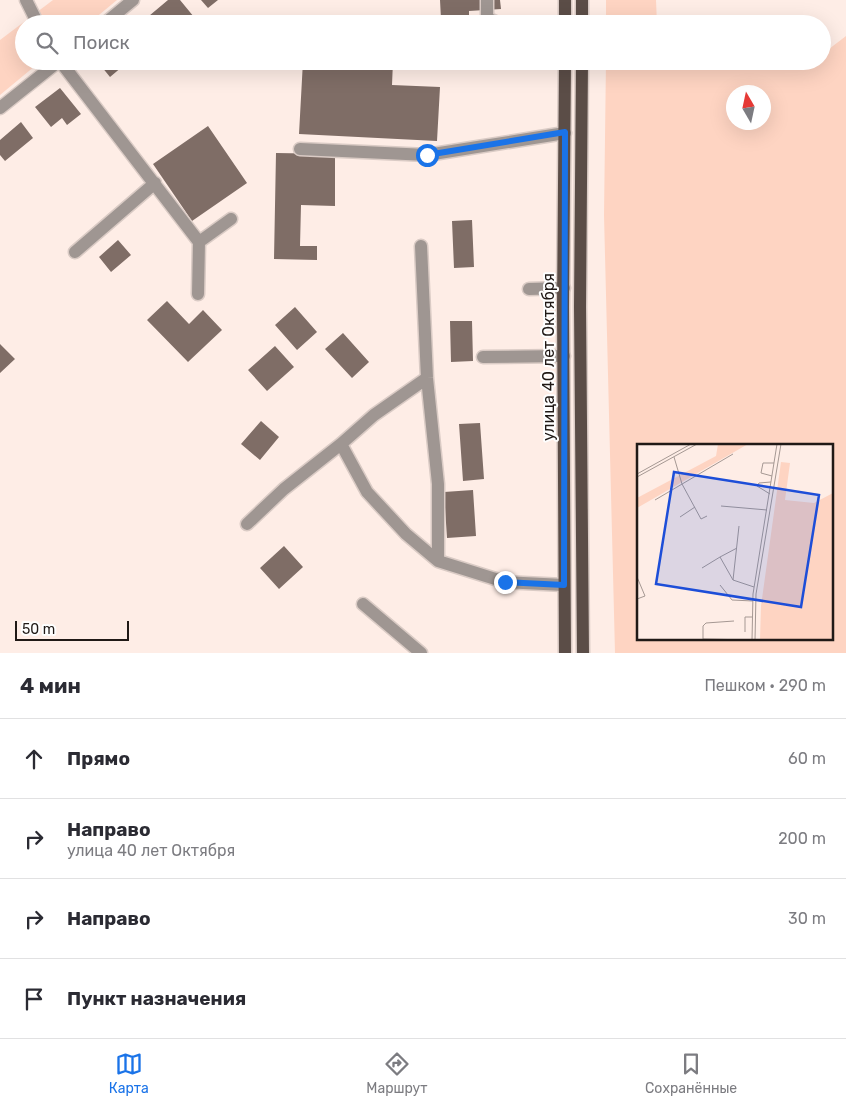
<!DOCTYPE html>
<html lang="ru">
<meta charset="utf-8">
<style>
:root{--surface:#fff;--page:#f2f2f3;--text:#2b2b33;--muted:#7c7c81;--line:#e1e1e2;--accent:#1a73e8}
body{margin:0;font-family:Rubik,sans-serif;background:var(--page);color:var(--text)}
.compass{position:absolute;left:726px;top:85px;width:45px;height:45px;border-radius:50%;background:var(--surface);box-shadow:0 5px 20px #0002;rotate:351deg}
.scale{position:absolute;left:15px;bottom:12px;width:114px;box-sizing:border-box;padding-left:5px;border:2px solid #201916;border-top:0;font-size:14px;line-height:18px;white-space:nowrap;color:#201916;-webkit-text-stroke:4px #fefefe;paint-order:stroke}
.stop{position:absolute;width:15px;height:15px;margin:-11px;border:4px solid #1a73e8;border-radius:50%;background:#fff}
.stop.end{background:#1a73e8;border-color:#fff;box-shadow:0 1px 5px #0008}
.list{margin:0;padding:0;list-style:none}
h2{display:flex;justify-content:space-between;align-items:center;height:65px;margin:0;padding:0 20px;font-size:21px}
h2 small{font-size:16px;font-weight:400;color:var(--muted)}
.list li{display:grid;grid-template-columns:32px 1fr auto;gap:15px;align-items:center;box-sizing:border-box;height:80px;padding:0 20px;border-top:1px solid var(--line)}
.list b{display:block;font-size:19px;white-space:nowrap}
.list p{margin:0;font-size:16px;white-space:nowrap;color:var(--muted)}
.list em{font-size:16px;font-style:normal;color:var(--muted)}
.icon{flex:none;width:28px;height:28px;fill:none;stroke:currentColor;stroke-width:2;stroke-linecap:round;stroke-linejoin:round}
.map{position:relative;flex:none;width:846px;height:653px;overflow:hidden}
.search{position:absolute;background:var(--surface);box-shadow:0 5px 20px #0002;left:15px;right:15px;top:15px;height:55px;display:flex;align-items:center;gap:12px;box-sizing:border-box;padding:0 18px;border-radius:28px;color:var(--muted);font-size:19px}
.sheet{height:385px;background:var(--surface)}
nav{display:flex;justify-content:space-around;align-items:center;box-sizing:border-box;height:70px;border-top:1px solid var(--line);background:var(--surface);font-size:14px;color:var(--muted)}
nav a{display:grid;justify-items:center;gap:2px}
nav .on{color:var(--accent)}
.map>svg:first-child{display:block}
.green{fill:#fed4c2;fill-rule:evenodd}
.building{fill:#7f6d66}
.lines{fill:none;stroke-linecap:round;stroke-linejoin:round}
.minor-casing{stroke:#dacbc5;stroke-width:15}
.major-casing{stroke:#dacbc5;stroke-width:15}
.minor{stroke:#9f9692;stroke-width:12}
.major{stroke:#5b4d47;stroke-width:12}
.route{stroke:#1a73e8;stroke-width:6}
.labels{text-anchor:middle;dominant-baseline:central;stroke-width:4;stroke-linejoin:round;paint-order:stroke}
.street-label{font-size:16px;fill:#201916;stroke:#fefefe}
.inset-road{fill:none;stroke:#a59893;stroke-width:1}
.view{fill:#1d4ed8;fill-opacity:0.15;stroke:#1d4ed8;stroke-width:2.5}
.inset-edge{fill:none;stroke:#201916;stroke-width:2.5}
</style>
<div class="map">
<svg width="846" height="653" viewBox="0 0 846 653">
<rect width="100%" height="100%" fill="#feede6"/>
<path class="green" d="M 53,0 L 117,0 L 88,24 L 24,24 L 24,61 L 41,61 L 0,95 L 0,40 Z
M 606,0 L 656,0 L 657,24 L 606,24 Z
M 846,36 L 846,653 L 615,653 L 604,215 L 606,61 L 822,61 L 822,51 L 829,49 ZM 764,92 L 764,122 L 734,122 L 734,92 ZM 638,446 L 832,446 L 832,639 L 638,639 Z"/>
<path class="building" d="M 168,0 L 180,0 L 194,17 L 186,24 L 146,24 L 143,21 Z
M 201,0 L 218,0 L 208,8 Z
M 440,0 L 500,0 L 501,9 L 469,11 L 469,17 L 441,19 Z
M 97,61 L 129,61 L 110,77 Z
M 303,61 L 393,61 L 392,85 L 440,87 L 437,141 L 299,134 Z
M 60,88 L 81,114 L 67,125 L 62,118 L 51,127 L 35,107 Z
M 21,122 L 33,138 L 5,161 L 0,155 L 0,140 Z
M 208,126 L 247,183 L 192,221 L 153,164 Z
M 276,153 L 335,154 L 335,206 L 301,205 L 300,246 L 317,246 L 317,260 L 274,259 Z
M 472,220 L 474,267 L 454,268 L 452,221 Z
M 118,240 L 131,255 L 111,272 L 99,257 Z
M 167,301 L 189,324 L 203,310 L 222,330 L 188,362 L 147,320 Z
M 295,307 L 317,332 L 297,350 L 275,325 Z
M 450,321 L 472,321 L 473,361 L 451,362 Z
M 343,333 L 369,362 L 352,378 L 325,349 Z
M 0,344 L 15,359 L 0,373 Z
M 275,346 L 294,367 L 267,391 L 248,370 Z
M 261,421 L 279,437 L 260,460 L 241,444 Z
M 480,423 L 484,479 L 463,481 L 459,424 Z
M 473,490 L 476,536 L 447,538 L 444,492 Z
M 284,546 L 303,567 L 279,589 L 260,568 Z"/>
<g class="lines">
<g class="minor-casing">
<path id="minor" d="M 26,0 L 38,24
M 487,0 L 487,18 L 500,24
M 104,24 L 133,0
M 60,61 L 199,242 L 231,219
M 0,108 L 59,61
M 300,149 L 427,155 L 565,133
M 421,246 L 427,378 L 438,484 L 438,561
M 75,252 L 155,183
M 529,289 L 564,288
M 198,294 L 199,242
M 483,357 L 564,356
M 341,444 L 374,415 L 427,378
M 247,524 L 284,489 L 341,444 L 367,492 L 406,534 L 438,561 L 505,582 L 564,585
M 363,604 L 421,653"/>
</g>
<g class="major-casing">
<path id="major" d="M 565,24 L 565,0
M 582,24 L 582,0
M 565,61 L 563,307 L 565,653
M 582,61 L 580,307 L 583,653"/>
</g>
<use href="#minor" class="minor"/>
<use href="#major" class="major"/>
</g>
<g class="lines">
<path class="route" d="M 427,155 L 565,132 L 564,585 L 505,582"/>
</g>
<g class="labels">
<g class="street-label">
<text transform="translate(548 357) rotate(-90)">улица 40 лет Октября</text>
</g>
</g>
<g transform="translate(637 444)">
<rect width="196" height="196" fill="#feede6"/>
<path d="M 81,0 L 111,0 L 0,64 L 0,54 L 79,12 ZM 144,18 L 153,19 L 148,56 L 177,59 L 196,49 L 196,196 L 123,196 L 124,162 Z" fill="#fed4c2"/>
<path class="inset-road" d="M 37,13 L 45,40 L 64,75 L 70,72M 0,30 L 54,0M 135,32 L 124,29 L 126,19 L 137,19M 0,33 L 60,0M 133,50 L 120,42 L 122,39 L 134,38M 18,56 L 96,10M 84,62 L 130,66M 43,73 L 58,63M 83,113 L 100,104M 65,124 L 83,113 L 96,136 L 117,143M 0,133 L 8,152 L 0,155M 96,136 L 102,82M 83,141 L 95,156 L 116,157M 97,177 L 69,179 L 66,182 L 66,195 L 115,196M 108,188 L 108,173 L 115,173M 115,196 L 116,150 L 140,0M 118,196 L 119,150 L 144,0"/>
<path class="view" d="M 37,28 L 182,51 L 164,163 L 19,140 Z"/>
<rect width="196" height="196" class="inset-edge"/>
</g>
</svg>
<svg class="compass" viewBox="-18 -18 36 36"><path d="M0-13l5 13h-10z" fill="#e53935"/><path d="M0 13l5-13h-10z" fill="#7c7c81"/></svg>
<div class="scale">50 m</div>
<div class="stop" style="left:427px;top:155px"></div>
<div class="stop end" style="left:505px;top:582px"></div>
<div class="search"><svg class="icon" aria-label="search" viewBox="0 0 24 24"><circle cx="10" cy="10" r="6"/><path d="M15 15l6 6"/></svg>Поиск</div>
</div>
<section class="sheet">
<h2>4 мин<small>Пешком · 290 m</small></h2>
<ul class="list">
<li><svg class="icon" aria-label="ahead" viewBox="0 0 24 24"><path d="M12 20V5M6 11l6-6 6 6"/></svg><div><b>Прямо</b></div><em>60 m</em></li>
<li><svg class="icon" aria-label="right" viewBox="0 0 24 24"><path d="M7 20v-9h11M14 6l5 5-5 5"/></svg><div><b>Направо</b><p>улица 40 лет Октября</p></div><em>200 m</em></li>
<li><svg class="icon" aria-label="right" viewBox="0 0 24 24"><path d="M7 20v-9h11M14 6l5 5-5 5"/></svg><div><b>Направо</b></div><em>30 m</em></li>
<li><svg class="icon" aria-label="arrive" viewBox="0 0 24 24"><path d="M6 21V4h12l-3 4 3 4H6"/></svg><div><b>Пункт назначения</b></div></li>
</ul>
</section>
<nav>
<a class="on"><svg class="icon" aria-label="map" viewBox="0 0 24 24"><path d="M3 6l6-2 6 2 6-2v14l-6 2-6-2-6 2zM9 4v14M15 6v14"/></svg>Карта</a>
<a><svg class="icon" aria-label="directions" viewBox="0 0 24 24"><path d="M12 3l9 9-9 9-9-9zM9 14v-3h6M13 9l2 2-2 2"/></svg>Маршрут</a>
<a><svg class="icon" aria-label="saved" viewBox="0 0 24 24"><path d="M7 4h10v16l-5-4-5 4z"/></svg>Сохранённые</a>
</nav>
